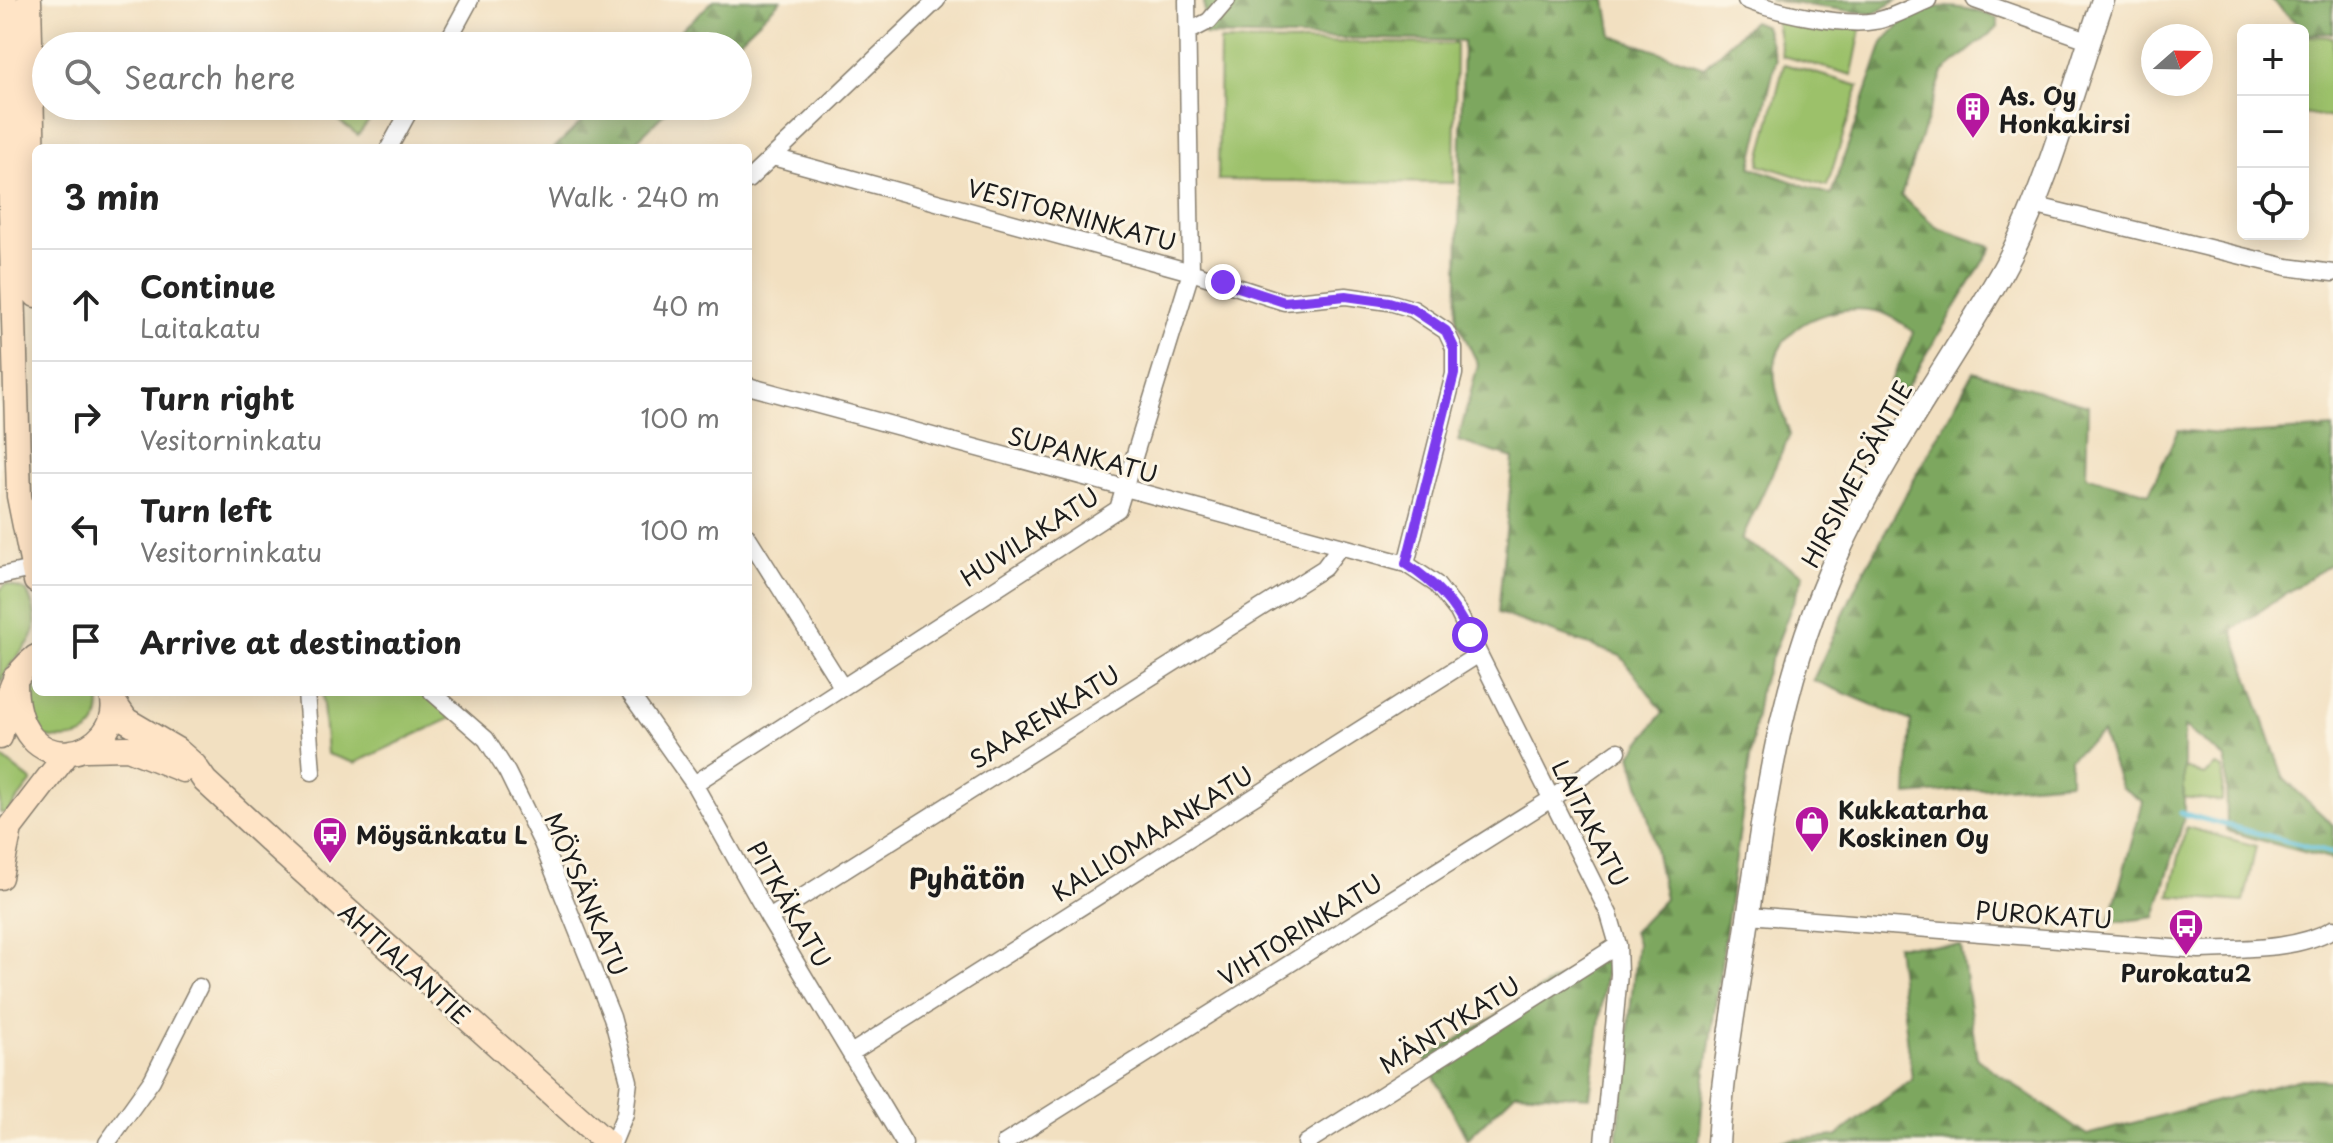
<!DOCTYPE html>
<meta charset="utf-8">
<style>
:root{--surface:#fff;--page:#f6f6f6;--text:#222;--muted:#767676;--line:#e0e0e0}
body{margin:0;font-family:"Playpen Sans",sans-serif;background:var(--page);color:var(--text)}
.controls{position:absolute;right:24px;top:24px;display:grid;overflow:hidden;border-radius:12px;box-shadow:0 4px 20px #0003}
.controls button{width:72px;height:72px;display:grid;place-items:center;padding:0;border:0;border-bottom:2px solid var(--line);background:var(--surface);color:var(--text);font:40px sans-serif}
.compass{position:absolute;left:2141px;top:24px;width:72px;height:72px;border-radius:50%;background:var(--surface);box-shadow:0 4px 20px #0003;rotate:70deg}
.stop{position:absolute;width:24px;height:24px;margin:-18px;border:6px solid #7c3aed;border-radius:50%;background:#fff}
.stop.end{background:#7c3aed;border-color:#fff;box-shadow:0 2px 8px #0008}
.list{margin:0;padding:0;list-style:none}
h2{display:flex;justify-content:space-between;align-items:center;height:104px;margin:0;padding:0 32px;font-size:34px}
h2 small{font-size:26px;font-weight:400;color:var(--muted)}
.list li{display:grid;grid-template-columns:52px 1fr auto;gap:24px;align-items:center;box-sizing:border-box;height:112px;padding:0 32px;border-top:2px solid var(--line)}
.list b{display:block;font-size:30px;white-space:nowrap}
.list p{margin:0;font-size:26px;white-space:nowrap;color:var(--muted)}
.list em{font-size:26px;font-style:normal;color:var(--muted)}
.icon{flex:none;width:44px;height:44px;fill:none;stroke:currentColor;stroke-width:2;stroke-linecap:round;stroke-linejoin:round}
.map{position:relative;flex:none;width:2333px;height:1143px;overflow:hidden}
.search{position:absolute;background:var(--surface);box-shadow:0 4px 20px #0003;left:32px;top:32px;width:720px;height:88px;display:flex;align-items:center;gap:20px;box-sizing:border-box;padding:0 28px;border-radius:44px;color:var(--muted);font-size:30px}
.panel{position:absolute;background:var(--surface);box-shadow:0 4px 20px #0003;left:32px;top:144px;width:720px;height:552px;border-radius:12px}
.map>svg:first-child{display:block}
.green{fill:#9cc16b;stroke:#5c6e44;stroke-width:2}
.forest{fill:url(#forest-firs);stroke:#4c623e;stroke-width:2}
.lines{fill:none;stroke-linecap:round;stroke-linejoin:round}
.stream{stroke:#5cbfdb;stroke-width:5}
.minor-casing{stroke:#877e6e;stroke-width:19}
.tertiary-casing{stroke:#877e6e;stroke-width:25}
.secondary-casing{stroke:#877e6e;stroke-width:27}
.minor{stroke:#fff;stroke-width:16}
.tertiary{stroke:#fff;stroke-width:22}
.secondary{stroke:#ffe4c6;stroke-width:24}
.route{stroke:#7c3aed;stroke-width:10}
.labels{text-anchor:middle;dominant-baseline:central;stroke-width:6;stroke-linejoin:round;paint-order:stroke}
.poi-label{font-size:24px;font-weight:bold;fill:#1c1c1c;stroke:#fcf5e5;text-anchor:start}
.street-label{font-size:24px;fill:#1c1c1c;stroke:#fcf5e5}
.quarter-label{font-size:28px;font-weight:bold;fill:#1c1c1c;stroke:#fcf5e5}
</style>
<div class="map">
<svg width="2333" height="1143" viewBox="0 0 2333 1143">
<defs>
<pattern id="forest-firs" width="22" height="20" patternUnits="userSpaceOnUse" patternTransform="scale(2)"><rect width="22" height="20" fill="#7da75f"/><path d="M5 1l3.5 6h-7zM16 11l3.5 6h-7z" fill="#66874e"/></pattern>
</defs>
<rect width="100%" height="100%" fill="#fcf5e5"/>
<filter id="ink" filterUnits="userSpaceOnUse"><feTurbulence type="fractalNoise" baseFrequency=".0125" numOctaves="2"/><feDisplacementMap in="SourceGraphic" scale="16" xChannelSelector="R" yChannelSelector="G"/><feConvolveMatrix kernelMatrix="1 2 1 2 8 2 1 2 1" color-interpolation-filters="sRGB"/></filter>
<filter id="wash" filterUnits="userSpaceOnUse"><feTurbulence type="fractalNoise" baseFrequency=".006" numOctaves="4" result="noise"/><feDisplacementMap in="SourceGraphic" scale="32" xChannelSelector="R" yChannelSelector="G"/><feGaussianBlur stdDeviation="1.8" result="paint"/><feColorMatrix in="noise" values="0 0 0 0 0 0 0 0 0 0 0 0 0 0 0 0 0 1.4 0 .05"/><feComposite in="paint" operator="in"/></filter>
<g filter="url(#wash)">
<rect width="100%" height="100%" fill="#f2e0c1"/>
<path class="green" d="M 1775,16 L 1861,29 L 1852,75 L 1782,56 Z
M 2303,36 L 2333,37 L 2333,118 L 2303,113 Z
M 1220,41 L 1456,44 L 1454,183 L 1218,180 Z
M 1784,64 L 1859,86 L 1827,186 L 1759,164 Z
M 319,106 L 380,106 L 358,135 Z
M 6,584 L 27,591 C 52,646 15,643 0,685 L 0,590 Z
M 36,672 L 36,692 L 99,692 C 105,736 77,744 40,736 L 23,693 Z
M 322,692 L 422,692 L 454,717 L 355,763 L 327,754 Z
M 0,756 L 32,781 L 7,813 L 0,813 Z
M 2173,763 L 2204,775 L 2216,766 L 2223,769 L 2222,801 L 2170,796 Z
M 2186,827 L 2256,846 L 2244,902 L 2170,896 Z"/>
<path class="forest" d="M 714,0 L 781,0 L 733,46 L 664,46 Z
M 1204,0 L 1606,0 L 1612,36 L 1704,67 L 1753,21 L 1765,26 L 1776,60 L 1751,167 L 1831,195 L 1883,43 C 1917,0 1945,0 1998,18 L 1998,27 L 1943,72 L 1901,196 L 1938,228 L 1992,247 L 1905,390 L 1890,383 L 1914,332 C 1905,326 1893,316 1883,313 C 1848,303 1796,315 1779,350 C 1767,375 1782,410 1790,435 L 1741,540 L 1804,574 L 1760,688 L 1704,1085 L 1699,1143 L 1617,1143 L 1637,943 L 1633,932 L 1665,899 L 1651,828 L 1631,755 L 1663,712 L 1621,656 L 1498,613 L 1513,458 L 1458,441 L 1478,364 L 1457,321 L 1463,41 L 1205,35 Z
M 1769,0 L 1897,0 L 1873,14 Z
M 2271,0 L 2333,0 L 2333,33 L 2309,34 Z
M 598,106 L 672,106 L 629,148 L 554,148 Z
M 1973,372 L 2088,405 L 2086,476 L 2149,493 L 2178,430 L 2230,435 L 2333,428 L 2333,562 L 2232,630 L 2284,779 L 2333,825 L 2333,860 L 2227,831 L 2226,759 L 2184,727 L 2184,818 L 2155,917 L 2109,923 L 2143,802 L 2121,787 L 2102,733 L 2070,758 L 2070,782 L 1907,795 L 1911,721 L 1813,680 L 1859,580 Z
M 1896,945 L 1961,946 L 1977,1059 L 2087,1135 L 2301,1079 L 2333,1081 L 2333,1143 L 1758,1143 L 1836,1136 L 1912,1079 Z
M 1609,947 L 1590,1097 L 1516,1092 L 1467,1139 L 1425,1059 Z"/>
<g class="lines">
<path class="stream" d="M 2180,813 L 2333,853"/>
</g>
</g>
<g filter="url(#ink)">
<g class="lines">
<g class="minor-casing">
<path id="minor" d="M 1746,0 C 1776,12 1843,27 1875,21 C 1893,18 1911,7 1928,0
M 1975,0 L 2088,40
M 1188,32 L 1209,21 L 1227,0
M 445,46 L 470,0
M 389,148 L 412,106
M 773,157 L 1191,272 L 1284,302 L 1346,296 L 1389,302 L 1413,309 L 1446,331 L 1454,348 L 1454,374 L 1406,564
M 748,180 L 937,0
M 2033,205 L 2287,267 L 2333,273
M 748,386 L 1406,564 L 1436,584 L 1458,612 L 1609,914 L 1618,945 L 1619,974 L 1603,1143
M 748,537 L 841,685
M 0,576 L 36,568
M 306,692 L 312,772
M 432,692 L 486,739 L 507,772 L 542,843 L 612,1017 L 629,1081 L 625,1114 L 613,1143
M 629,692 L 694,784 L 769,918 L 904,1143
M 694,784 L 1118,509 L 1191,272 L 1187,0
M 1749,915 L 2199,950 C 2241,948 2296,951 2333,929
M 769,918 L 1324,568 L 1339,548
M 851,1053 L 1479,654
M 107,1143 L 152,1080 L 199,987
M 1005,1143 L 1551,799 L 1618,751
M 1306,1143 L 1618,945"/>
</g>
<g class="tertiary-casing">
<path id="tertiary" d="M 1718,1143 C 1723,1065 1738,989 1749,912 C 1768,782 1783,673 1839,551 C 1884,453 1950,364 2003,270 C 2046,193 2074,85 2103,0"/>
</g>
<g class="secondary-casing">
<path id="secondary" d="M 5,0 L 19,496 L 36,581
M 29,0 L 36,295
M 15,678 C 13,793 128,756 112,695
M 115,704 L 126,720 L 177,750 L 194,765 L 205,781 L 285,855 L 607,1143
M 0,737 C 9,703 4,682 36,657
M 86,749 L 128,748 L 183,770
M 0,877 L 10,828 L 66,755"/>
</g>
<use href="#minor" class="minor"/>
<use href="#tertiary" class="tertiary"/>
<use href="#secondary" class="secondary"/>
</g>
</g>
<g class="lines" filter="url(#ink)">
<path class="route" d="M 1223,282 L 1284,302 L 1346,296 L 1389,302 L 1413,309 L 1446,331 L 1454,348 L 1454,374 L 1406,564 C 1436,584 1454,603 1470,635"/>
</g>
<defs>
<g id="building-pin" transform="scale(1.8)"><path d="M0 17L-7.5 6A9.5 9.5 0 1 1 7.5 6Z" fill="#b5179e" stroke="#fcf5e5"/><path d="M-4-6H4V6H1V3H-1V6H-4ZM-2.5-4.3h1.7v1.8h-1.7ZM.8-4.3h1.7v1.8H.8ZM-2.5-1h1.7V.8h-1.7ZM.8-1h1.7V.8H.8Z" fill="#fff"/></g>
<g id="shop-pin" transform="scale(1.8)"><path d="M0 17L-7.5 6A9.5 9.5 0 1 1 7.5 6Z" fill="#b5179e" stroke="#fcf5e5"/><path d="M-5-2.5h2.3a2.7 3.5 0 0 1 5.4 0H5L5.5 6h-11ZM-1.5-2.5h3a1.5 2.3 0 0 0-3 0Z" fill="#fff"/></g>
<g id="bus-pin" transform="scale(1.8)"><path d="M0 17L-7.5 6A9.5 9.5 0 1 1 7.5 6Z" fill="#b5179e" stroke="#fcf5e5"/><path d="M-5-6H5V4H4V6H2V4H-2V6H-4V4H-5ZM-3.5-4V0h7V-4ZM-3.5 1.2v1.5H-2V1.2ZM2 1.2v1.5H3.5V1.2Z" fill="#fff"/></g>
</defs>
<g fill-rule="evenodd">
<use href="#building-pin" x="1973" y="109"/>
<use href="#shop-pin" x="1812" y="823"/>
<use href="#bus-pin" x="330" y="834"/>
<use href="#bus-pin" x="2186" y="926"/>
</g>
<g class="labels">
<g class="poi-label">
<text x="1999" y="95">As. Oy<tspan x="1999" dy="28">Honkakirsi</tspan></text>
<text x="1838" y="809">Kukkatarha<tspan x="1838" dy="28">Koskinen Oy</tspan></text>
<text x="356" y="834">Möysänkatu L</text>
<text x="2186" y="972" text-anchor="middle">Purokatu2</text>
</g>
<g class="street-label">
<text transform="translate(1072 214) rotate(15)">VESITORNINKATU</text>
<text transform="translate(1083 454) rotate(15)">SUPANKATU</text>
<text transform="translate(1856 474) rotate(-62)">HIRSIMETSÄNTIE</text>
<text transform="translate(1029 536) rotate(-33)">HUVILAKATU</text>
<text transform="translate(1044 716) rotate(-32)">SAARENKATU</text>
<text transform="translate(1591 823) rotate(63)">LAITAKATU</text>
<text transform="translate(1152 833) rotate(-32)">KALLIOMAANKATU</text>
<text transform="translate(587 894) rotate(67)">MÖYSÄNKATU</text>
<text transform="translate(790 904) rotate(60)">PITKÄKATU</text>
<text transform="translate(2044 914) rotate(4)">PUROKATU</text>
<text transform="translate(1300 929) rotate(-32)">VIHTORINKATU</text>
<text transform="translate(405 963) rotate(42)">AHTIALANTIE</text>
<text transform="translate(1449 1024) rotate(-32)">MÄNTYKATU</text>
</g>
<g class="quarter-label">
<text x="967" y="877">Pyhätön</text>
</g>
</g>
</svg>
<div class="controls">
<button>+</button>
<button>−</button>
<button><svg class="icon" aria-label="locate" viewBox="0 0 24 24"><circle cx="12" cy="12" r="6"/><path d="M12 2v4M12 18v4M2 12h4M18 12h4"/></svg></button>
</div>
<svg class="compass" viewBox="-18 -18 36 36"><path d="M0-13l5 13h-10z" fill="#e53935"/><path d="M0 13l5-13h-10z" fill="#767676"/></svg>
<div class="stop" style="left:1470px;top:635px"></div>
<div class="stop end" style="left:1223px;top:282px"></div>
<div class="search"><svg class="icon" aria-label="search" viewBox="0 0 24 24"><circle cx="10" cy="10" r="6"/><path d="M15 15l6 6"/></svg>Search here</div>
<section class="panel">
<h2>3 min<small>Walk · 240 m</small></h2>
<ul class="list">
<li><svg class="icon" aria-label="ahead" viewBox="0 0 24 24"><path d="M12 20V5M6 11l6-6 6 6"/></svg><div><b>Continue</b><p>Laitakatu</p></div><em>40 m</em></li>
<li><svg class="icon" aria-label="right" viewBox="0 0 24 24"><path d="M7 20v-9h11M14 6l5 5-5 5"/></svg><div><b>Turn right</b><p>Vesitorninkatu</p></div><em>100 m</em></li>
<li><svg class="icon" aria-label="left" viewBox="0 0 24 24"><path d="M17 20v-9H6M10 6l-5 5 5 5"/></svg><div><b>Turn left</b><p>Vesitorninkatu</p></div><em>100 m</em></li>
<li><svg class="icon" aria-label="arrive" viewBox="0 0 24 24"><path d="M6 21V4h12l-3 4 3 4H6"/></svg><div><b>Arrive at destination</b></div></li>
</ul>
</section>
</div>
